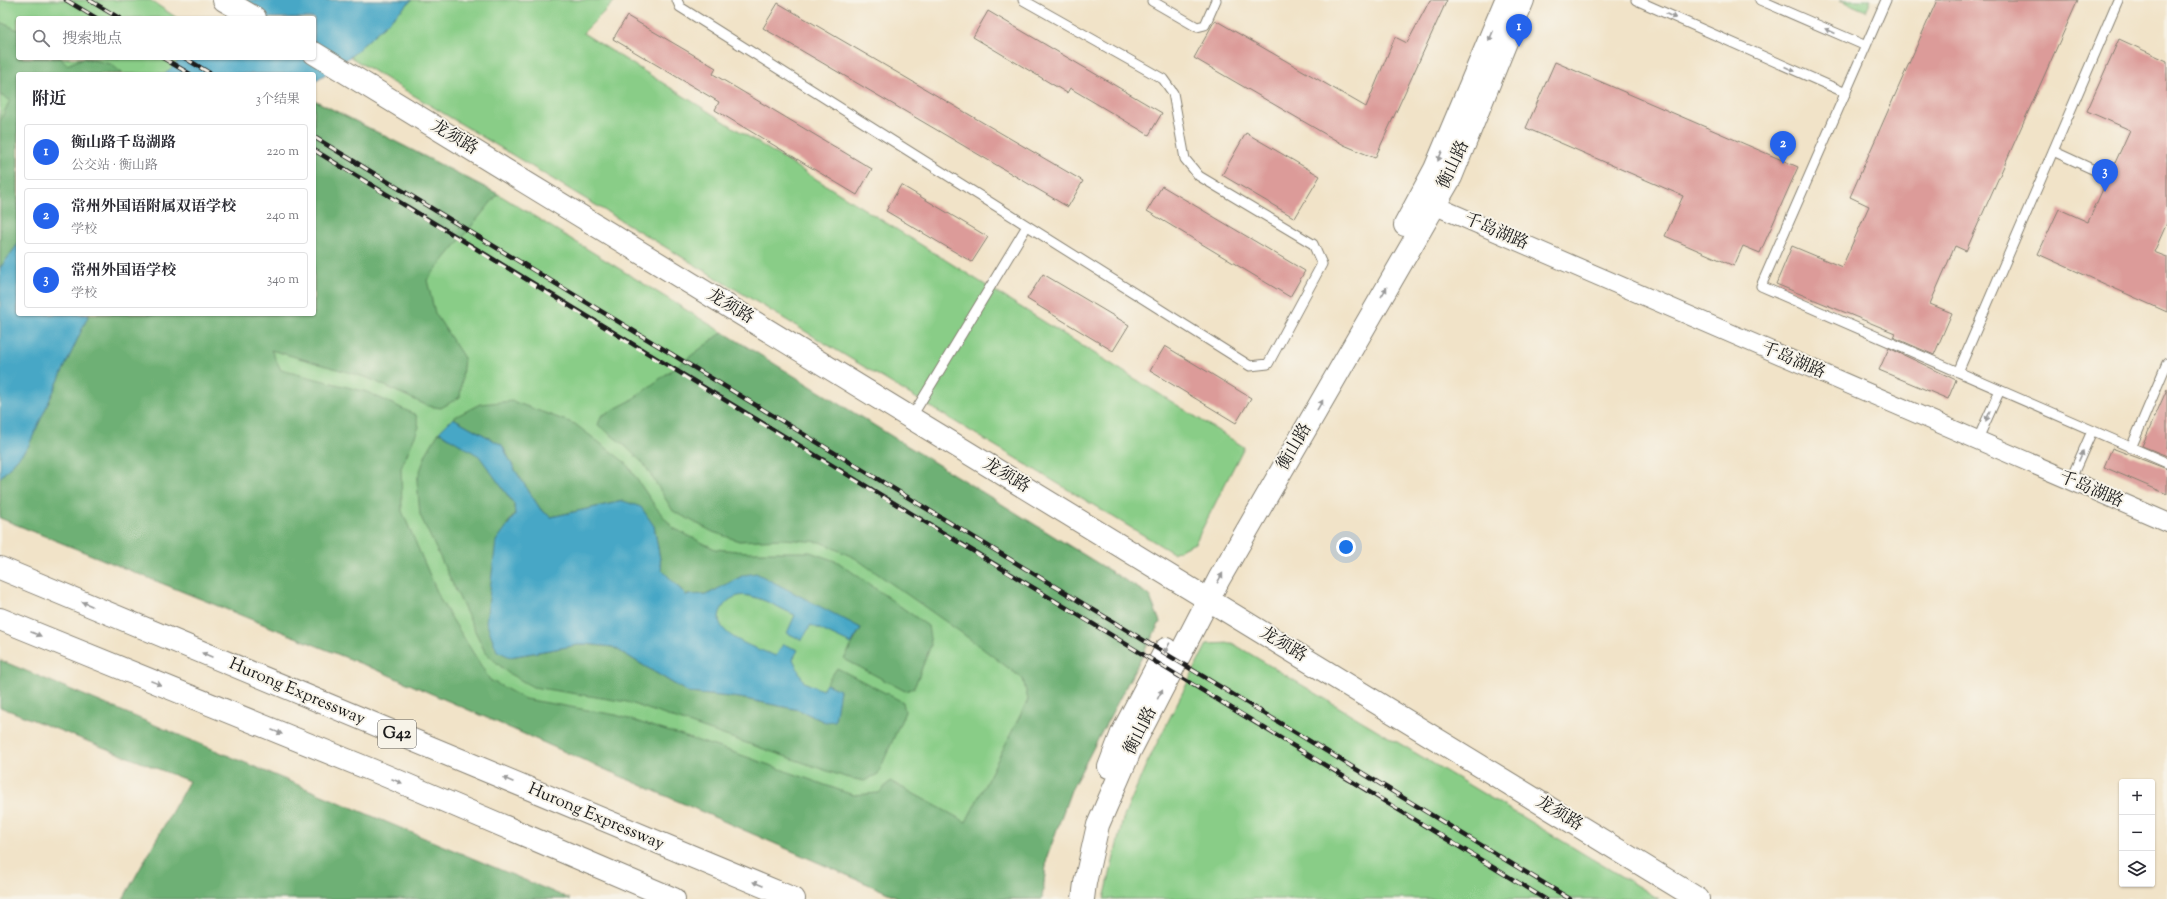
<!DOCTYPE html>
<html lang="zh">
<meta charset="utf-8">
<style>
:root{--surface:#fff;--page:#f7f7f7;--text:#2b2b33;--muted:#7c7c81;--line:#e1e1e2;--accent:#2563eb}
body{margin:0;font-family:"Sorts Mill Goudy","Noto Serif SC",serif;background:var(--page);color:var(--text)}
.controls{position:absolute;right:12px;bottom:12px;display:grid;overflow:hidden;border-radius:4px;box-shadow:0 1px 3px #0004}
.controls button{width:36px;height:36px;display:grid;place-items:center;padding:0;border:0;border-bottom:1px solid var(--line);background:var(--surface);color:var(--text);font:20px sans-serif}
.you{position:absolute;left:1346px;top:547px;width:14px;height:14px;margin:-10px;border:3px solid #fff;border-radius:50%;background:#1a73e8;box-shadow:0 0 0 6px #1a73e833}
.badge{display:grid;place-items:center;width:26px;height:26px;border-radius:50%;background:var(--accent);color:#fff;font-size:13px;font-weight:700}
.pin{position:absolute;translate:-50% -33px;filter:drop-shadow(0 1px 2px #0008)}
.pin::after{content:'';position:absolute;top:21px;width:14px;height:12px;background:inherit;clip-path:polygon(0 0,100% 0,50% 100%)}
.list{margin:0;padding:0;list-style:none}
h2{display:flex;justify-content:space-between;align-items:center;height:52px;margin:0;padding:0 16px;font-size:17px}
h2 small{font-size:13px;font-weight:400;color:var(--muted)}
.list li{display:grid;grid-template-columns:26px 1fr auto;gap:12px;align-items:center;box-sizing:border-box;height:56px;margin:0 8px 8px;padding:0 8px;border:1px solid var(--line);border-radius:4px}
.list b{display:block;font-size:15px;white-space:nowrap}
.list p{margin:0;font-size:13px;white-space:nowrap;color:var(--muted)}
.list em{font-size:13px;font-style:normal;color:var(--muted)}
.icon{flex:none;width:22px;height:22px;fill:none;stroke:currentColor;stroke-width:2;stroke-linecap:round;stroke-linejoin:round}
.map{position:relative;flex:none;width:2167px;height:899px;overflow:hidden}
.search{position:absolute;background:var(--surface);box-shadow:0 1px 3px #0004;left:16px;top:16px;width:300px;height:44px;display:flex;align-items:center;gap:10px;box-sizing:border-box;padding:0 14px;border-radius:4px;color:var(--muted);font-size:15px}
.panel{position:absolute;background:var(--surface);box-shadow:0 1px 3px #0004;left:16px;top:72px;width:300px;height:244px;border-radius:4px}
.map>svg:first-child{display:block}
.green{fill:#89cd87;stroke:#527452}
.forest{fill:#6eb074;stroke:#456648}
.water{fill:#47a7c6;stroke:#326271}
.building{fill:#dc9b99}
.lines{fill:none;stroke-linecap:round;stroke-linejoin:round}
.lane-casing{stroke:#868072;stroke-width:11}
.street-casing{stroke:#868072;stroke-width:20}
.secondary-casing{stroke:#868072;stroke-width:24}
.highway-casing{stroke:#868072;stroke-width:24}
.lane{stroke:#fff;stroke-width:9}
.street{stroke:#fff;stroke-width:18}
.secondary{stroke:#fff;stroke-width:22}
.highway{stroke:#fff;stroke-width:22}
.rail-casing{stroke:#1c1c1c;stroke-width:4.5}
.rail{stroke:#f7f3e8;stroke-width:3;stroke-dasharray:9;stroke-linecap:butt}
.oneway{fill:#999}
.labels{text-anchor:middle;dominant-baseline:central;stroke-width:4;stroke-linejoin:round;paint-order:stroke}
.shield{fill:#f7f3e8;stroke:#5e5c59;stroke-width:1}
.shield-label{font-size:16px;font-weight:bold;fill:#1c1c1c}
.street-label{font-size:17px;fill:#1c1c1c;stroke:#f7f3e8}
</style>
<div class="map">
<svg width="2167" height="899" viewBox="0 0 2167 899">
<rect width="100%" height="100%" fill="#f7f3e8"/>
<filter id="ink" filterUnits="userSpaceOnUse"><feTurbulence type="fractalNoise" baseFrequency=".025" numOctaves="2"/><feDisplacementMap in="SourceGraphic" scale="8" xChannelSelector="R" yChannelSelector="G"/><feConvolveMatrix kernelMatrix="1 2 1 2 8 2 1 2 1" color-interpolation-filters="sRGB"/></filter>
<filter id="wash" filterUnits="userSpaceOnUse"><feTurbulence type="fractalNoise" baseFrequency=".012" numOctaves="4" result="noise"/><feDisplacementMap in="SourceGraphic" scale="16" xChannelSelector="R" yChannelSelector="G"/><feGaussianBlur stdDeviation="0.9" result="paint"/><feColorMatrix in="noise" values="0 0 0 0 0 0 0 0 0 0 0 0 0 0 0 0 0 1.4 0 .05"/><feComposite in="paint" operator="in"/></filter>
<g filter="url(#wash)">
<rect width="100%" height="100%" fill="#f1e3c8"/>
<path class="green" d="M 0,0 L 150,0 L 177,18 L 18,18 L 18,58 L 181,58 L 165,74 L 18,74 L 18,244 L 0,268 Z
M 412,0 L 616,0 L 583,33 L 1244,447 L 1195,543 L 1173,553 L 350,57 Z
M 1840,0 L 1871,0 L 1866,11 Z
M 314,100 L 498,194 L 1149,595 L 1160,622 L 1071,790 L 1047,857 L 1042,899 L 902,899 L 382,672 L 0,518 L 0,478 L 28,447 L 89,314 L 314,314 Z
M 1232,643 L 1659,899 L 1104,899 L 1123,819 L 1145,767 L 1207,644 Z"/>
<path class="forest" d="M 0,22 L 18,30 L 18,58 L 60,58 L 67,65 L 83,58 L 111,64 L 123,74 L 18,74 L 18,244 L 0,268 L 0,121 L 10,100 L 0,95 Z
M 314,100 L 498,194 L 427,280 L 435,313 L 464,358 L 460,397 L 441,408 L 428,406 L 368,378 L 271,350 L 281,370 L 367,392 L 416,415 L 419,427 L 401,468 L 402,511 L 441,601 L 490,680 L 525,699 L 616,715 L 730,751 L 853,795 L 879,793 L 890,781 L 966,822 L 1028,700 L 1023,679 L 959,631 L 855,558 L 820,542 L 783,539 L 739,541 L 713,532 L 673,511 L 644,464 L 624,445 L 598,425 L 601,416 L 630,401 L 723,332 L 1149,595 L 1160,622 L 1071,790 L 1047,857 L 1042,899 L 902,899 L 382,672 L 0,518 L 0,478 L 28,447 L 89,314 L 314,314 Z
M 512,401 L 575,424 L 626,463 L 655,506 L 673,528 L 715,549 L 748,552 L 810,552 L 838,562 L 928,626 L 931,645 L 914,688 L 905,691 L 844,659 L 861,628 L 744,575 L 708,594 L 686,595 L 662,570 L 654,526 L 623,501 L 551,517 L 541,510 L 515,470 L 502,445 L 453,418 L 480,404 Z
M 439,432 L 479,455 L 514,504 L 515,514 L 507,524 L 510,657 L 584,644 L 613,647 L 689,693 L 740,698 L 799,710 L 825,722 L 840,691 L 826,684 L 837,668 L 903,702 L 905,712 L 878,774 L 864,781 L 845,777 L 627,702 L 533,687 L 508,673 L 485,652 L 420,515 L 417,480 L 426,454 Z
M 0,660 L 570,899 L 123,899 L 189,781 L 0,707 Z"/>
<path class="water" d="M 243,0 L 412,0 L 350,57 L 314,82 L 314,74 L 165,74 L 181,58 L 314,58 L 314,18 L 224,18 Z
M 18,244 L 18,314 L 89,314 L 28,447 L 0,478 L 0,268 Z
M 453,418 L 502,445 L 515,470 L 541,510 L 551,517 L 623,501 L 641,507 L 654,526 L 662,570 L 686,595 L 708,594 L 744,575 L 756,573 L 861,628 L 851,644 L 811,625 L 802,640 L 787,633 L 795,615 C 781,609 765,599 749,596 C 742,594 732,597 727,602 C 698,632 757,648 776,656 L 783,644 L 798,650 L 793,659 L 804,682 L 822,690 L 826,684 L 840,690 L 835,721 L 825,722 L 799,710 L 740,698 L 689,693 L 613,647 L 584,644 L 510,657 L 497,651 L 486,622 L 496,541 L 515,515 L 514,504 L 479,456 L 439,432 Z"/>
<g id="blocks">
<path class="building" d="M 1430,0 L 1447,0 L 1375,158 L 1344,145 L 1194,58 L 1215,20 L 1366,107 L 1395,37 L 1407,43 Z
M 1937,0 L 2078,0 L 1966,251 L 1955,246 L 1930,304 L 1952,313 L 1934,355 L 1893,337 L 1895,333 L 1776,284 L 1792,246 L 1842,267 L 1869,206 L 1850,197 Z
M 778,3 L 1083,181 L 1068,207 L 763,28 Z
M 988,11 L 1162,113 L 1149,135 L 1070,88 L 1067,93 L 973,37 Z
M 627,16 L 716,68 L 713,74 L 872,169 L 857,195 L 715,110 L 719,102 L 613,39 Z
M 2119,39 L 2167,61 L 2167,223 L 2154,252 L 2167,257 L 2167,312 L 2038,254 L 2059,209 L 2088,222 L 2130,130 L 2087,111 Z
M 1555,62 L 1798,167 L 1760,253 L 1743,246 L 1734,266 L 1665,236 L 1683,196 L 1526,128 Z
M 1246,133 L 1320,176 L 1295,218 L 1222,175 Z
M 901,185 L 988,237 L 972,262 L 886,211 Z
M 1162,186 L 1305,271 L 1290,297 L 1147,211 Z
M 1043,274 L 1129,325 L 1113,351 L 1027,299 Z
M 1165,346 L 1251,398 L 1236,423 L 1150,371 Z
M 1889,348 L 1956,380 L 1948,399 L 1879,370 Z
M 2167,389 L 2167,456 L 2142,446 Z
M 2112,448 L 2167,469 L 2167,494 L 2104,467 Z"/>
</g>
</g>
<g filter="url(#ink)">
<use href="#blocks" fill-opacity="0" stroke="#868072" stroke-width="1"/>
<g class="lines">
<g class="lane-casing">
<path id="lane" d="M 677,0 L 680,7 L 1250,366 L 1268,364 L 1322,264 L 1313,244 L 1199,176 L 1185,159 L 1173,93 L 1163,79 L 1023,0
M 1636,0 L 1846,93
M 1760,0 L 1866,46
M 1886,0 L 1761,286 L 2167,463
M 1152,1 L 1197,27 L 1205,25 L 1216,0
M 2053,151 L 2103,174
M 1958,372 L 2118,0
M 911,418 L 1027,226
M 1977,441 L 2000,390
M 2131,448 L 2167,363
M 2070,481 L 2092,431"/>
</g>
<g class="street-casing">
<path id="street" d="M 1422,200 L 2167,522"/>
</g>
<g class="secondary-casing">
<path id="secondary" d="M 224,0 L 255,18
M 314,53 L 1698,899
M 1405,225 L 1435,169 L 1506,0
M 1109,767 L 1122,733 L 1166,649
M 1083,899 L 1085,883 L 1098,825 L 1130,751 L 1219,579 L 1451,177 L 1523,0"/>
</g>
<g class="highway-casing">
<path id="highway" d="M 0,568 L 794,899
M 0,619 L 384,775 L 674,899"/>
</g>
<use href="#lane" class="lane"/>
<use href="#street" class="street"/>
<use href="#secondary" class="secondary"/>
<use href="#highway" class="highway"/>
<g class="rail-casing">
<path id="rail" d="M 66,0 L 96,18
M 89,0 L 119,18
M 163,58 L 190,74
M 185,58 L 211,74
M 314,137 L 1570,899
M 314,150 C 723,403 1136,648 1545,899"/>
</g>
<use href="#rail" class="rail"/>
</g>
<defs><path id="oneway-solid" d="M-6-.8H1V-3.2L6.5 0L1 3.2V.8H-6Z"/></defs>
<g class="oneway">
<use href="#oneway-solid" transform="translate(1671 16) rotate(24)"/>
<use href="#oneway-solid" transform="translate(1830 31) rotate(-156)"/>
<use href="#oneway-solid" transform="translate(1491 36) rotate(113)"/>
<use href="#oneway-solid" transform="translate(1790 69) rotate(24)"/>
<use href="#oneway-solid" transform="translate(1440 156) rotate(113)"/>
<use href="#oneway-solid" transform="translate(1384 292) rotate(-60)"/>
<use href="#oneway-solid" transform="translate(1320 405) rotate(-60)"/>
<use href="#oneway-solid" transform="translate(1988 416) rotate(114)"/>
<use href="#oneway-solid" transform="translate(2081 456) rotate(-66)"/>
<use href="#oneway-solid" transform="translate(1220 578) rotate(-61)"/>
<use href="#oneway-solid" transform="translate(87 604) rotate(-157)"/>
<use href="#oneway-solid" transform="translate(36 634) rotate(22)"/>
<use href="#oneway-solid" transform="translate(1167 648) rotate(118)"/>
<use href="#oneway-solid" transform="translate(207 655) rotate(-157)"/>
<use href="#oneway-solid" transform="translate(156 683) rotate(22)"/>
<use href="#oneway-solid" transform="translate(1160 694) rotate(-63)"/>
<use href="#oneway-solid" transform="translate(277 732) rotate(22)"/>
<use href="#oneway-solid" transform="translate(508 780) rotate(-157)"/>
<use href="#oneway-solid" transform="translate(397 781) rotate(23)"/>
<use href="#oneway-solid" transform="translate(758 884) rotate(-157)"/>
</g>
</g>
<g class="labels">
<rect class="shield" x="378" y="720" width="38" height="28" rx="3"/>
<g class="shield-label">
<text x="397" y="734">G42</text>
</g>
<g class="street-label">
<text transform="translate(454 138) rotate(31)">龙须路</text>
<text transform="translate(1454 165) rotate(-65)">衡山路</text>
<text transform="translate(1496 232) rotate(23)">千岛湖路</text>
<text transform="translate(730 307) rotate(31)">龙须路</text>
<text transform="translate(1793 361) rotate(23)">千岛湖路</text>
<text transform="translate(1295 447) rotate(-60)">衡山路</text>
<text transform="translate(1006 476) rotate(31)">龙须路</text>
<text transform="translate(2091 490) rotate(23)">千岛湖路</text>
<text transform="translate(1283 645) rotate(31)">龙须路</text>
<text transform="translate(297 692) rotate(23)">Hurong Expressway</text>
<text transform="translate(1141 731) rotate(-63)">衡山路</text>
<text transform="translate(1559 814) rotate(31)">龙须路</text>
<text transform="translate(596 817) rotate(23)">Hurong Expressway</text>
</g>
</g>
</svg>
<div class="controls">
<button>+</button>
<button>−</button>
<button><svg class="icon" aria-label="layers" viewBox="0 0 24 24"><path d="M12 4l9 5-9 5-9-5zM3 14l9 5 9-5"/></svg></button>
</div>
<div class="you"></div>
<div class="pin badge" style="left:1519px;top:47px">1</div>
<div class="pin badge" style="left:1783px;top:164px">2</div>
<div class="pin badge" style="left:2105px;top:192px">3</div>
<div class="search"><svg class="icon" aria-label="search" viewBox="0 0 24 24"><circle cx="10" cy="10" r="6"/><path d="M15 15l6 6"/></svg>搜索地点</div>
<section class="panel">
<h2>附近<small>3个结果</small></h2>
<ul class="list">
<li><span class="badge">1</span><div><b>衡山路千岛湖路</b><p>公交站 · 衡山路</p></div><em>220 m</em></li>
<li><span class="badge">2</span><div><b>常州外国语附属双语学校</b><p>学校</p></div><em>240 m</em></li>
<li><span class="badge">3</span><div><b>常州外国语学校</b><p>学校</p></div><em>340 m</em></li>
</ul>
</section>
</div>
